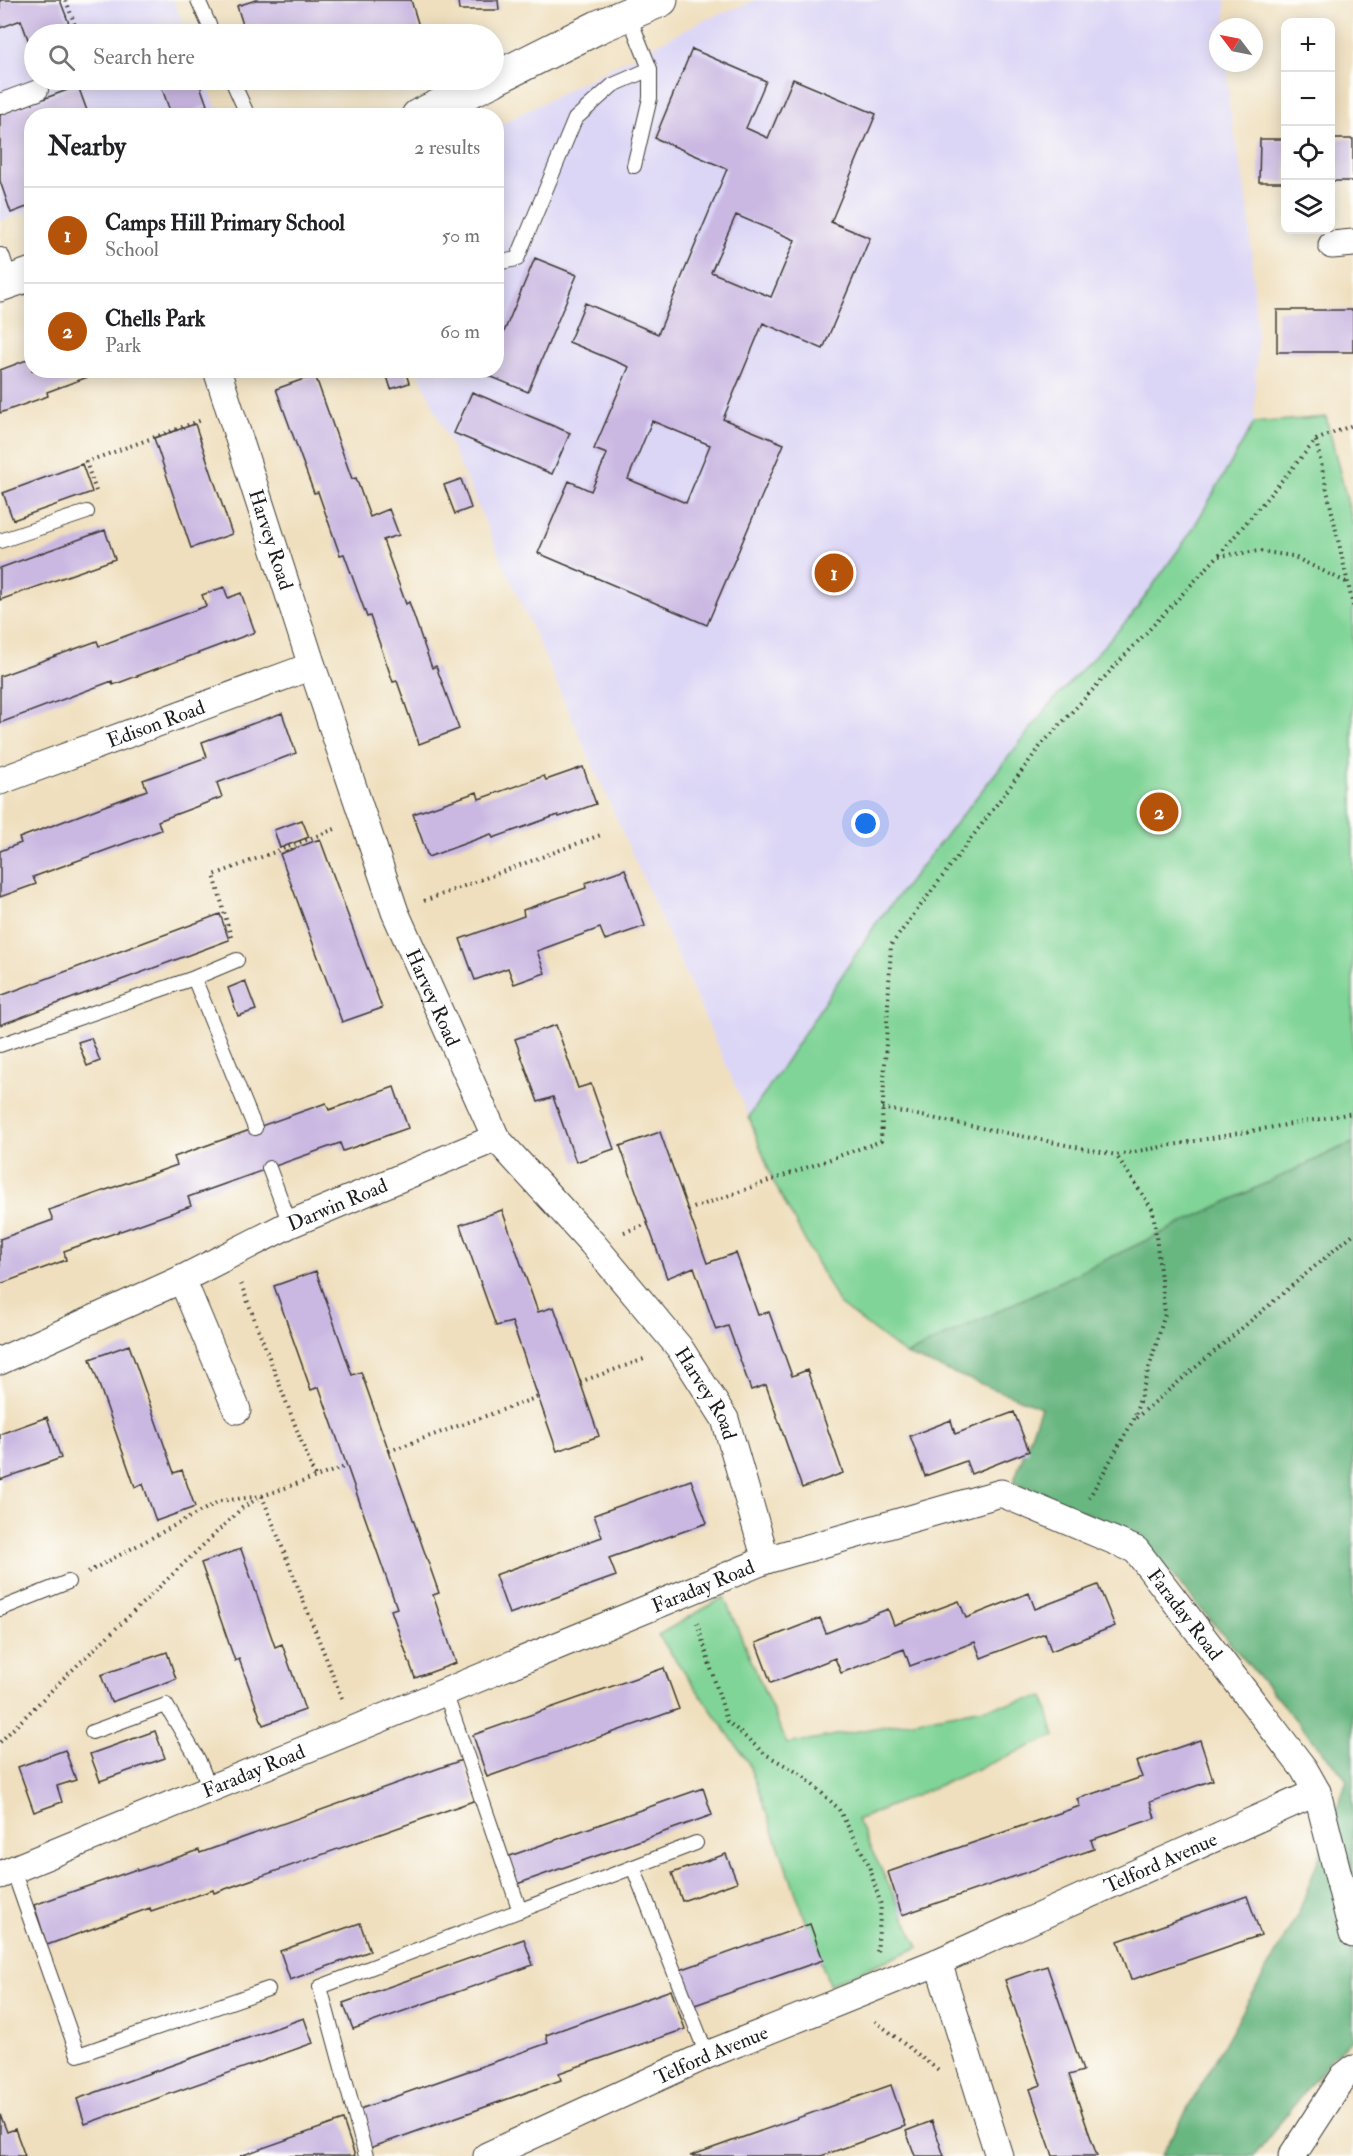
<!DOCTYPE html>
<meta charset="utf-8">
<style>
:root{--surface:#fff;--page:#f2f2f2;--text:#202124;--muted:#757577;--line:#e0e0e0;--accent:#b45309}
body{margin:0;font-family:"IM FELL Double Pica",serif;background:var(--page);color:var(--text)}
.controls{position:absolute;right:18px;top:18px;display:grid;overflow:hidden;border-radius:12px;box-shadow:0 3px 15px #0003}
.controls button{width:54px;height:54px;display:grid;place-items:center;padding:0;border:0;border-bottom:2px solid var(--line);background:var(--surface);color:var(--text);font:30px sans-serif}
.compass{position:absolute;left:1209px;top:18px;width:54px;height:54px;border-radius:50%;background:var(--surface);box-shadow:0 3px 15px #0003;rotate:302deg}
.you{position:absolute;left:866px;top:824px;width:21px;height:21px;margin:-15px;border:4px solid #fff;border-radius:50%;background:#1a73e8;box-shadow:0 0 0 9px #1a73e833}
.badge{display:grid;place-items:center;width:39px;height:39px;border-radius:50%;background:var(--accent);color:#fff;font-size:20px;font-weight:700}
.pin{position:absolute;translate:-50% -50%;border:3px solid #fff;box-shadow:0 2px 6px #0006}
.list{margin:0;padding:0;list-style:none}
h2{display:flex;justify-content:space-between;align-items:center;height:78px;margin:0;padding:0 24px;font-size:26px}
h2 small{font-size:20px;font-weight:400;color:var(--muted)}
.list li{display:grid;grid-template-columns:39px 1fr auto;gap:18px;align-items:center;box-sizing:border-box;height:96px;padding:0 24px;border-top:2px solid var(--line)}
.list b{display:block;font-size:22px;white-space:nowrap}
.list p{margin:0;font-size:20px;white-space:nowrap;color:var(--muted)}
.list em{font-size:20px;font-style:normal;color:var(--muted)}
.icon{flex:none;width:33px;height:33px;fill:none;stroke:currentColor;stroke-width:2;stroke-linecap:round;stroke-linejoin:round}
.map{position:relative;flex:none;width:1353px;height:2156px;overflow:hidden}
.search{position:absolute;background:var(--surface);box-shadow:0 3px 15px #0003;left:24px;top:24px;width:480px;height:66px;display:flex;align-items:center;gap:15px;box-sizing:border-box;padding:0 21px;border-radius:33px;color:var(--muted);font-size:22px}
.panel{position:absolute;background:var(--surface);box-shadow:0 3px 15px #0003;left:24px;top:108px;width:480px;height:270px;border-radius:24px}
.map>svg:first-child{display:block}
.built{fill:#dcd6f6}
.green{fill:#80d497;stroke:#4e785a;stroke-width:1.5}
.forest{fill:#68b680;stroke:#42694e;stroke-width:1.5}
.building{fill:#cab8e2;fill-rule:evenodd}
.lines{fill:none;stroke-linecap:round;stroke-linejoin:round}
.service-casing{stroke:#3c3934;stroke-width:16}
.pedestrian-casing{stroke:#3c3934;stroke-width:22}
.minor-casing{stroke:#3c3934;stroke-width:29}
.tertiary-casing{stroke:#3c3934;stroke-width:35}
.path{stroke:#3c3934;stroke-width:4;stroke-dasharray:1.5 4.5;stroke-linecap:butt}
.service{stroke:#fff;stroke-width:14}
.pedestrian{stroke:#fff;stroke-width:20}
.minor{stroke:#fff;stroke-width:27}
.tertiary{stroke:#fff;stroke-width:33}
.labels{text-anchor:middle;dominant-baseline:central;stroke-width:4.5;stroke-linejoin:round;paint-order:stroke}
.street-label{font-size:20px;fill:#1c1c1c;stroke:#fdfcf7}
</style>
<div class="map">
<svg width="1353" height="2156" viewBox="0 0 1353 2156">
<rect width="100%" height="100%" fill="#fdfcf7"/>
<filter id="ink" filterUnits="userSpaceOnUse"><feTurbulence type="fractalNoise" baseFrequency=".0167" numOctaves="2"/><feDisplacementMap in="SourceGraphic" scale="12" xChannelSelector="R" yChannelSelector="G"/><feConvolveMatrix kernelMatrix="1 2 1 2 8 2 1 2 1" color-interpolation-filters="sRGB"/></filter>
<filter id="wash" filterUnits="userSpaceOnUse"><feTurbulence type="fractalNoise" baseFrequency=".008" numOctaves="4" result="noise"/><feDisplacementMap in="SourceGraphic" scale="24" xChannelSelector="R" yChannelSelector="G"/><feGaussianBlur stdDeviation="1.35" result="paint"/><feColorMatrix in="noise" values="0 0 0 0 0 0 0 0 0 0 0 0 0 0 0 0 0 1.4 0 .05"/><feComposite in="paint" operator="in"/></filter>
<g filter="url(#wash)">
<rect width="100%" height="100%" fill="#efdfbe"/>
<path class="built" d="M 0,0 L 173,0 L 187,34 L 34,34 L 34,80 L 205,80 L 220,115 L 32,116 L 31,210 L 0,221 Z
M 757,0 L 1225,0 L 1226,27 L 1218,27 L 1218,63 L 1228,63 L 1229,105 L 1249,211 L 1257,337 L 1254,423 L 1191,532 L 1132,615 L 1052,701 L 877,922 L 749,1117 L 418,371 L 496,370 L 497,126 L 704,20 Z"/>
<path class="green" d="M 1326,417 L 1353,524 L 1353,1143 L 1340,1148 L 906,1355 L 839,1304 L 773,1181 L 749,1117 L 877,922 L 1053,701 L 1132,615 L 1191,532 L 1254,423 Z
M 724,1597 L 787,1744 L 1044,1697 L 1055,1736 L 857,1820 L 919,1947 L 829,1984 L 748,1762 L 658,1635 Z"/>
<path class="forest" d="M 1353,1143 L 1353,2040 L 1332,2057 L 1254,2156 L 1161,2156 L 1299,1912 L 1347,1780 L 1138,1535 L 1013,1483 L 1041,1407 L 906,1355 L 1340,1148 Z"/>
<g id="blocks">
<path class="building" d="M 0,0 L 60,0 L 73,34 L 34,34 L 34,56 L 21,20 L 0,28 Z
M 256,0 L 411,0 L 421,33 L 416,34 L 246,34 L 237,6 Z
M 458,0 L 498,0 L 499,10 L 459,10 Z
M 692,49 L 766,81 L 746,128 L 768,138 L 793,79 L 876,114 L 831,222 L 870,238 L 823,349 L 763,323 L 723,419 L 784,444 L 707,625 L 538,553 L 569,481 L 591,491 L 607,454 L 594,449 L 629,367 L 569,342 L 585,303 L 658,334 L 727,169 L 655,138 ZM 736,215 L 795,240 L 771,297 L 711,272 ZM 652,421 L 710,445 L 686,503 L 628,479 Z
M 159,80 L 198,80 L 207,105 L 179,116 L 158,116 L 170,111 Z
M 261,80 L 280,80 L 263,86 Z
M 78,86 L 89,116 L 32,116 L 32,205 L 11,213 L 0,181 L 0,115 Z
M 1260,139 L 1286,139 L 1286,182 L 1259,182 Z
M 1330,139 L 1353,139 L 1353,181 L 1330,181 Z
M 535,258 L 577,275 L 528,392 L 487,375 L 488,370 L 496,370 L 496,351 Z
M 1277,310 L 1353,310 L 1353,352 L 1277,352 Z
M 32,358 L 32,370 L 104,371 L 47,392 L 48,396 L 0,413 L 0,370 Z
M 385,370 L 405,370 L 409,383 L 391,389 Z
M 315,375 L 352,479 L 356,478 L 370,517 L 389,509 L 399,535 L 383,540 L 406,604 L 409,602 L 432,668 L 436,666 L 459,729 L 419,744 L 397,681 L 393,682 L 370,616 L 367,617 L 344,554 L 340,555 L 318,492 L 314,493 L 276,389 Z
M 472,392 L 570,433 L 552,474 L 454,433 Z
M 195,424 L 232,534 L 191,548 L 154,438 Z
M 82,464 L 92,492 L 13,520 L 3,493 Z
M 461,479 L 471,508 L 455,514 L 444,485 Z
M 105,530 L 115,559 L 0,600 L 0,568 Z
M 224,587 L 228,598 L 241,593 L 255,632 L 113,685 L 112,681 L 0,723 L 0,676 L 97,641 L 99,646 L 206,606 L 202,595 Z
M 282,713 L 296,753 L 217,783 L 222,797 L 158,821 L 161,830 L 33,877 L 36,884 L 0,897 L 0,851 L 21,843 L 19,838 L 147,790 L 143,780 L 207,757 L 202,742 Z
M 583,767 L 596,804 L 559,817 L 558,815 L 493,838 L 491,834 L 428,857 L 413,814 L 477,792 L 479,799 L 544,776 L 546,780 Z
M 302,820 L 309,837 L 280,848 L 274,830 Z
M 320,839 L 382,1008 L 342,1022 L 280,854 Z
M 625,869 L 645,926 L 605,940 L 600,928 L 537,951 L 545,973 L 514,984 L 508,968 L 475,980 L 460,939 L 524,916 L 523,910 L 586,888 L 585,883 Z
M 220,914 L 229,940 L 0,1025 L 0,996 Z
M 245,981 L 256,1010 L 238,1016 L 228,988 Z
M 556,1025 L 578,1088 L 591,1084 L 614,1149 L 576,1162 L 553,1097 L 538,1102 L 515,1039 Z
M 91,1038 L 100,1061 L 87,1066 L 78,1042 Z
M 394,1087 L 408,1128 L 343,1151 L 340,1143 L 188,1197 L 191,1206 L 64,1251 L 66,1260 L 0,1284 L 0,1239 L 53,1220 L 49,1210 L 177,1165 L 174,1157 L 326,1103 L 329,1110 Z
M 660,1132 L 707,1263 L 736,1253 L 758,1315 L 769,1312 L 792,1376 L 807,1370 L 843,1473 L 802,1488 L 766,1385 L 751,1390 L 728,1326 L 716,1330 L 694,1267 L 667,1278 L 620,1146 Z
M 502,1210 L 538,1312 L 554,1307 L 599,1436 L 557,1451 L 512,1322 L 496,1326 L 460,1225 Z
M 316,1271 L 352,1375 L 361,1372 L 439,1593 L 433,1595 L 456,1663 L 415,1678 L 391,1610 L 397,1608 L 319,1387 L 311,1390 L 274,1286 Z
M 129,1345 L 174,1473 L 182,1470 L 195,1507 L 156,1521 L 143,1484 L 135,1487 L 90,1359 Z
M 1014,1412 L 1029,1451 L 971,1474 L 966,1461 L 925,1476 L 910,1436 L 951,1420 L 955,1434 Z
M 47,1417 L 61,1458 L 0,1480 L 0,1434 Z
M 691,1480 L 707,1523 L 609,1558 L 616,1576 L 509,1614 L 495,1575 L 602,1537 L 594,1515 Z
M 241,1549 L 275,1647 L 282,1644 L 305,1710 L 263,1725 L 239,1659 L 235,1661 L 201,1563 Z
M 1098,1585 L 1115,1626 L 1051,1651 L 1045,1633 L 981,1658 L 975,1642 L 910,1666 L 904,1649 L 841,1673 L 835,1658 L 771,1683 L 756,1643 L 820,1618 L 826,1633 L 888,1609 L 894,1625 L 959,1601 L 966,1618 L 1029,1593 L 1035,1609 Z
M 167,1652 L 176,1679 L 111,1702 L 101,1675 Z
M 664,1668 L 679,1709 L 487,1777 L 473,1735 Z
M 155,1731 L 165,1758 L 100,1781 L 90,1754 Z
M 1200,1740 L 1213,1780 L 1150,1802 L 1155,1818 L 1091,1840 L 1094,1849 L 902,1915 L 888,1872 L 1080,1806 L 1077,1799 L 1142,1777 L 1136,1762 Z
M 65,1750 L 76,1780 L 57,1786 L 62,1802 L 34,1812 L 18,1767 Z
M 462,1760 L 476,1800 L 214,1893 L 213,1890 L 151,1911 L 150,1908 L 47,1945 L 34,1905 L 137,1869 L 137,1871 L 199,1850 L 200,1853 Z
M 703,1788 L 712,1815 L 517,1884 L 507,1857 Z
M 726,1854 L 737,1882 L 682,1901 L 672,1873 Z
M 1247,1896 L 1261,1935 L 1131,1980 L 1118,1941 Z
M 360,1923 L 370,1951 L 290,1980 L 280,1951 Z
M 810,1924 L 823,1960 L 692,2006 L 680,1970 Z
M 524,1939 L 533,1965 L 353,2029 L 343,2003 Z
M 1047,1966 L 1083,2071 L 1069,2075 L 1097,2156 L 1053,2156 L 1030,2089 L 1041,2085 L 1005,1980 Z
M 671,1990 L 685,2029 L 559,2073 L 561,2080 L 370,2148 L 357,2110 L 548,2043 L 546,2035 Z
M 304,2018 L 313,2043 L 85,2124 L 77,2099 Z
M 891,2085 L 905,2126 L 841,2149 L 821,2156 L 690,2156 Z
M 0,2114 L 7,2132 L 15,2129 L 25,2156 L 0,2156 Z
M 343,2120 L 355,2156 L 240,2156 Z
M 932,2121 L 944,2156 L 915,2156 L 906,2131 Z"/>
</g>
</g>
<g filter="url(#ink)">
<use href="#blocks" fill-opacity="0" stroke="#3c3934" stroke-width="1.5"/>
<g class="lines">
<g class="service-casing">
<path id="service" d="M 198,0 L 213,34
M 628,14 L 650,69 L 650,98 L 634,166
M 232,80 L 248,116
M 496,263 L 517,259 L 575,119 L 613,85 L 650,69
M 0,541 L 87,512
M 194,978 L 255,1128
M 0,1045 L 194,978 L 237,960
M 269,1168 L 290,1224
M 0,1609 L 68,1582
M 445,1692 L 520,1911
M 92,1732 L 166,1705 L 198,1759 L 210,1789
M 633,1867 L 707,2055
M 13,1870 L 78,2055 L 268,1989
M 366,2156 L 320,1987 L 696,1843"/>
</g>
<g class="pedestrian-casing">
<path id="pedestrian" d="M 0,104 L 38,90
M 0,258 L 8,283"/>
</g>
<g class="minor-casing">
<g id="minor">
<path d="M 1332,245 L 1353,243"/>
<path id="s1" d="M 217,370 L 312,666 L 395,912 L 496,1138 L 592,1243 L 679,1347 L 725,1419 L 766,1560"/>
<path id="s2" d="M 0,781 L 312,666"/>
<path d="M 182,1279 L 237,1410"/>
<path id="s3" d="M 0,1361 L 182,1279 L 290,1224 L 496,1138"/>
<path id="s4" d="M 0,1875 L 766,1560 L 1001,1493 L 1136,1550 L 1304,1769 L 1317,1792 L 1353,1934"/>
<path d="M 938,1962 L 999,2156"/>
<path id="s5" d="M 487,2156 L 707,2055 L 938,1962 L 1317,1792"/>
<path d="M 1292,2156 L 1344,2076 L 1353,2069"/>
</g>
</g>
<g class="tertiary-casing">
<path id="tertiary" d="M 494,79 L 598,27 L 661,0
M 418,116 L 493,80
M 0,285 L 32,274"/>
</g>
<path class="path" d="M 66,0 L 78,34
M 1316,441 L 1353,606
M 96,491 L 86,462 L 202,420
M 1219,556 L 1259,551 L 1292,556 L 1348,583
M 424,901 L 603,834
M 231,937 L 214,875 L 335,829
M 882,1108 L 1116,1155 L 1353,1113
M 688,1210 L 881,1141 L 891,945 L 1042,744 L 1218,556 L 1316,440 L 1353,425
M 624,1232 L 648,1224
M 241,1284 L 315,1477
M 580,1382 L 647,1358
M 1136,1418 L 1353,1234
M 389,1451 L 538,1397
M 1089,1498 L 1134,1419 L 1165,1314 L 1153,1210 L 1116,1155
M 88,1572 L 220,1501 L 262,1496 L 343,1701
M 697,1623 L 727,1721 L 765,1754 L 802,1775 L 838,1808 L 868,1863 L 881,1905 L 877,1954
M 0,1742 L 64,1678 L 242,1508 L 262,1496 L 347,1466
M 875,2021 L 938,2070"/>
<use href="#service" class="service"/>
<use href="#pedestrian" class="pedestrian"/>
<use href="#minor" class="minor"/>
<use href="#tertiary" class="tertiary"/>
</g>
</g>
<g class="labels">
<g class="street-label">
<text stroke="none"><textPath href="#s1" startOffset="178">Harvey Road</textPath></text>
<text stroke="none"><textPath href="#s2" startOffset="166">Edison Road</textPath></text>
<text stroke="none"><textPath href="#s1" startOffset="664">Harvey Road</textPath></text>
<text stroke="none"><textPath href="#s3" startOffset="372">Darwin Road</textPath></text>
<text stroke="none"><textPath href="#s1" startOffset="1150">Harvey Road</textPath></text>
<text stroke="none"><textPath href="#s4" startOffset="760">Faraday Road</textPath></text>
<text stroke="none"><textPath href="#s4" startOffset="1300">Faraday Road</textPath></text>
<text stroke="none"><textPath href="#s4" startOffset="274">Faraday Road</textPath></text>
<text stroke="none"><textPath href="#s5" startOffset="735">Telford Avenue</textPath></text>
<text stroke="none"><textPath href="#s5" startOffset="246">Telford Avenue</textPath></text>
</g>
</g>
</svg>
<div class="controls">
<button>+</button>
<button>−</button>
<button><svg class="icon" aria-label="locate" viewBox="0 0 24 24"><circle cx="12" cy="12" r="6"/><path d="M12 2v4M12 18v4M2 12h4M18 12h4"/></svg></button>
<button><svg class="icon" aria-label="layers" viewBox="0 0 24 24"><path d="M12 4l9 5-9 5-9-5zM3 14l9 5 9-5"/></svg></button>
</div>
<svg class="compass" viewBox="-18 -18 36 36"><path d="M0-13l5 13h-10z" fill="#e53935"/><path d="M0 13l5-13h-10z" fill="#757577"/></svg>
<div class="you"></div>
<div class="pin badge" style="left:834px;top:573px">1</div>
<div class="pin badge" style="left:1159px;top:812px">2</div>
<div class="search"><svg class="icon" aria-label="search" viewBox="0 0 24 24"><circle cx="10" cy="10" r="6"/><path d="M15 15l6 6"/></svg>Search here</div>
<section class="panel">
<h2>Nearby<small>2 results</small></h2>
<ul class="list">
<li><span class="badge">1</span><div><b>Camps Hill Primary School</b><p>School</p></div><em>50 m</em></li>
<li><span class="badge">2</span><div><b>Chells Park</b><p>Park</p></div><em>60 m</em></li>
</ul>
</section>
</div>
